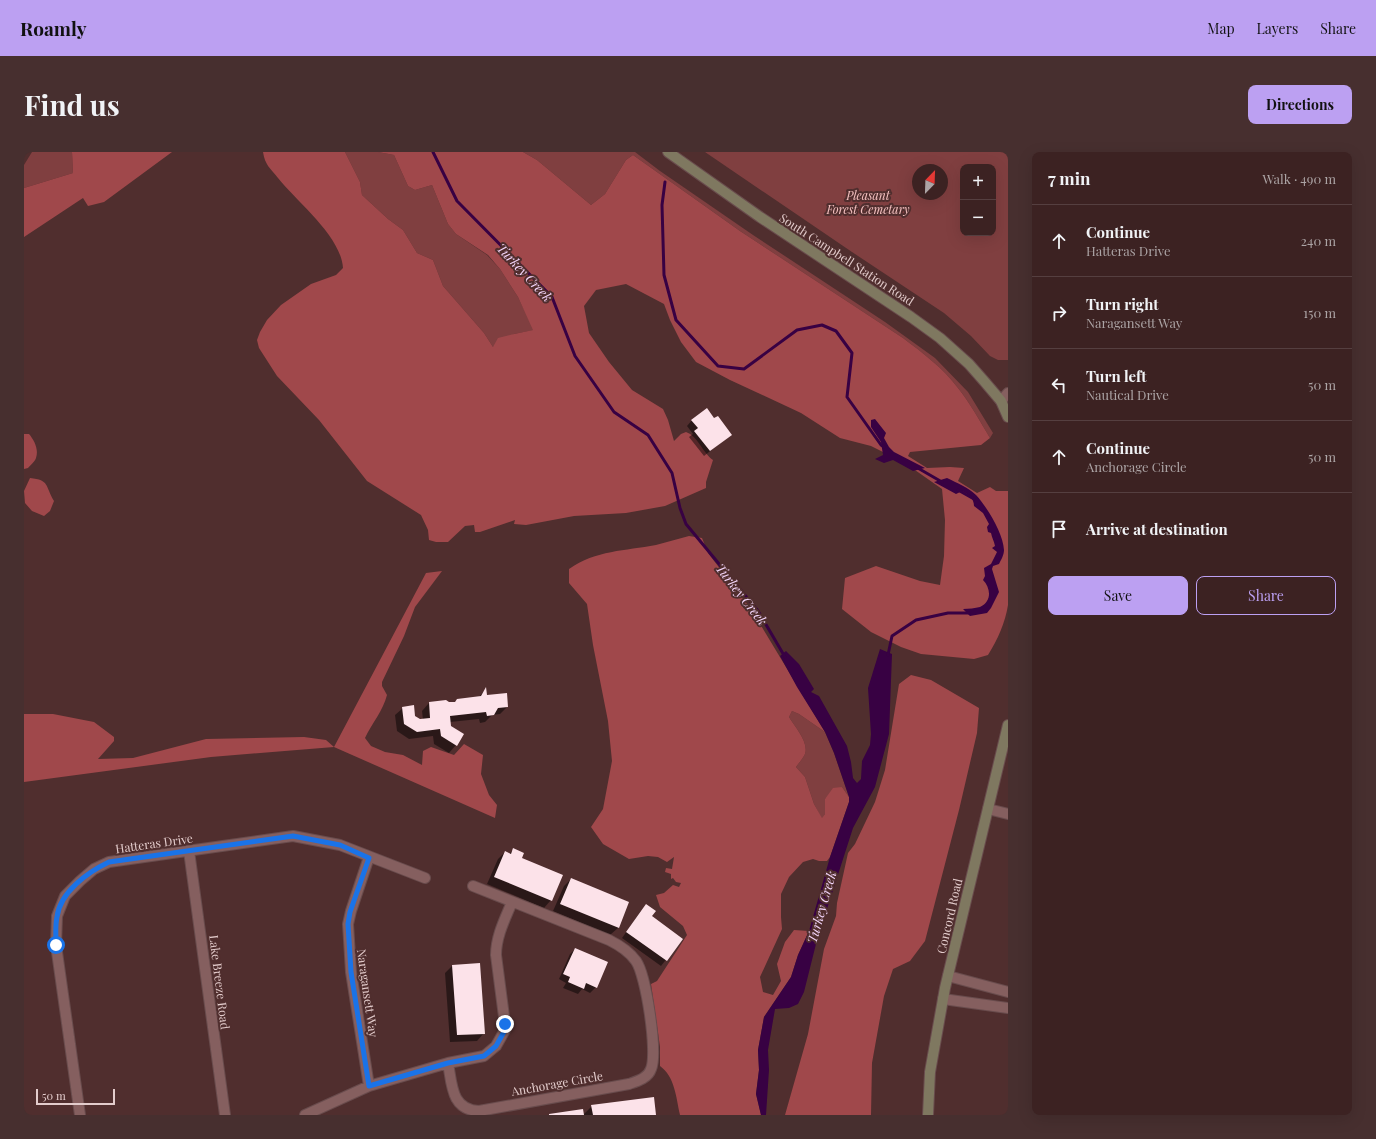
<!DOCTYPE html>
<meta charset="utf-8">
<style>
:root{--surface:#3c2222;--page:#472f2f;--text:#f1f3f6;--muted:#aca4a5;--line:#553f40;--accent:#bca0f2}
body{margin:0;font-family:"Playfair Display",serif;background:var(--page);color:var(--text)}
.controls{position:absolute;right:12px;top:12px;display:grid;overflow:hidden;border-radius:8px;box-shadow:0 4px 16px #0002}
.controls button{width:36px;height:36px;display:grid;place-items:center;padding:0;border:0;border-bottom:1px solid var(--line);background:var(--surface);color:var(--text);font:20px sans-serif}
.compass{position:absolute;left:888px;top:12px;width:36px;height:36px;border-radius:50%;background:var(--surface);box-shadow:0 4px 16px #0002;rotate:23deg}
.scale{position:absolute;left:12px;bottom:10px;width:79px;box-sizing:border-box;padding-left:4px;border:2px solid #e3cccc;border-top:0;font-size:11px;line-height:14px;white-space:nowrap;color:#e3cccc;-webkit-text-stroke:3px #502e2e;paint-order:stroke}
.stop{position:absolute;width:12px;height:12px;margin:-9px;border:3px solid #1a73e8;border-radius:50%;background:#fff}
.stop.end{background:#1a73e8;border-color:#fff;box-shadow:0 1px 4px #0008}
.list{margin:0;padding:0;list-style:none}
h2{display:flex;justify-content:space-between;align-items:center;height:52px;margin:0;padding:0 16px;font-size:17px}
h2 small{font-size:13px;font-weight:400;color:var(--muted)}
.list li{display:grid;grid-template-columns:26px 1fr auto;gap:12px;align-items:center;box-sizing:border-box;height:72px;padding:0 16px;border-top:1px solid var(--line)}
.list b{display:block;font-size:15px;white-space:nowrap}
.list p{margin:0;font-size:13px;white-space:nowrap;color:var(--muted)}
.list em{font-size:13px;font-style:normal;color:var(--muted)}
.actions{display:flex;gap:8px;padding:12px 16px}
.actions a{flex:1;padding:9px 0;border:1px solid var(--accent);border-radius:8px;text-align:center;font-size:14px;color:var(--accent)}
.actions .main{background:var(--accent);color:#111}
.icon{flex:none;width:22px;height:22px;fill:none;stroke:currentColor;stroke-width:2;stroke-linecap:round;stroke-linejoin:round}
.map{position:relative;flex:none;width:984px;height:963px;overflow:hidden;border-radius:8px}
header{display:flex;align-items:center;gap:24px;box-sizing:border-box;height:56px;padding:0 20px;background:var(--accent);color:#111}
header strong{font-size:19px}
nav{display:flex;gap:22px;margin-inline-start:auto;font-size:14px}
.intro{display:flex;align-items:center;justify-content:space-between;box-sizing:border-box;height:96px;padding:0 24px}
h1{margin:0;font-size:28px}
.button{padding:10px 18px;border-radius:8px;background:var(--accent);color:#111;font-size:14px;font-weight:700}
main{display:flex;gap:24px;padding:0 24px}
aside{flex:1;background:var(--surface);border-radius:8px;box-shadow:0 4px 16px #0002}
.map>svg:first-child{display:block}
.green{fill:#803f40;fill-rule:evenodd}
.forest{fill:#a0484b}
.water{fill:#380143}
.shadow{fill:#0007}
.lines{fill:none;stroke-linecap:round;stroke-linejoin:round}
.stream{stroke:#380143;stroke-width:3}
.building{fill:#fce2e9}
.minor-casing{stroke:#694c4d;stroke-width:12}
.tertiary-casing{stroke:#694c4d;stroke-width:12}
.secondary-casing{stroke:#694c4d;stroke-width:12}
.minor{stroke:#855f5f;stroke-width:10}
.tertiary{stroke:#855f5f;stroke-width:10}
.secondary{stroke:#7f7860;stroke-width:10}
.route{stroke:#1a73e8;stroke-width:5}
.labels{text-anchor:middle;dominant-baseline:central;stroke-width:4;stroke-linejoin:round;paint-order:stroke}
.park-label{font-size:12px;font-style:italic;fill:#f5c1c0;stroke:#502e2e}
.street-label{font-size:12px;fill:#e3cccc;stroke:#502e2e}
.water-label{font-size:13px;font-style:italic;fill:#f5d7fc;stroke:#502e2e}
</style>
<header>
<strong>Roamly</strong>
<nav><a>Map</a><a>Layers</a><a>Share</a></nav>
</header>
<div class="intro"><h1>Find us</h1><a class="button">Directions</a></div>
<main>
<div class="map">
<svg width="984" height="963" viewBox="0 0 984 963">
<rect width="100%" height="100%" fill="#502e2e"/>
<path class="green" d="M 8,0 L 48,0 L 49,21 L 0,36 L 0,13 Z
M 321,0 L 354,0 L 370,3 L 384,34 L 391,38 L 408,33 L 424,72 L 432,82 L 463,103 L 476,117 L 494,145 L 510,178 L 490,182 L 469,195 L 460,181 L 419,134 L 409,108 L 393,101 L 379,78 L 364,67 L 338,43 L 336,30 Z
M 499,0 L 611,0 L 636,19 L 729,83 L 861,170 L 911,206 L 944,240 L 969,281 L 966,286 C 956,269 946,251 934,236 C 919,216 899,201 879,186 L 716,79 L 609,3 L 602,8 L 581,42 L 567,53 L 513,8 Z
M 681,0 L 984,0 L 984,208 L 974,208 L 966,204 L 947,184 L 920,161 L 828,100 ZM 939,15 L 969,15 L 969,81 L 939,81 ZM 894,18 L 918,18 L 918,42 L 894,42 Z
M 768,559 L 775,562 L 801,580 L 810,601 L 825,645 L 818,635 L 801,647 L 801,662 L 798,667 L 790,652 L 781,625 L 772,615 C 775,611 779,606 781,602 C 785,590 771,575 765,565 Z"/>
<path class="forest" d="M 48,0 L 148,0 L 80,50 L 64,54 L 59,46 L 0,85 L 0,36 L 49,21 Z
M 239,0 L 321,0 L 336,30 L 338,43 L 364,67 L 379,78 L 393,101 L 409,108 L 419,134 L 460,181 L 469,195 L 474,186 L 490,182 L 509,178 L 494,145 L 476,117 L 464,103 L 432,82 L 424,72 L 408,33 L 391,38 L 384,34 L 370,3 L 354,0 L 499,0 L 513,8 L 567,53 L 581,42 L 602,8 L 609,3 L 716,79 L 879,186 C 899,201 919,216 934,236 C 946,251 956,269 966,286 L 957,293 L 886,300 L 884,304 L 903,316 L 926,315 L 940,316 L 934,329 L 953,341 L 966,335 L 972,339 L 984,339 L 984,453 C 981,471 974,487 964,503 L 950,507 L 897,502 L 877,495 L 847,480 L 818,457 L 821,426 L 852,414 L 896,429 L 916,433 L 920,404 L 921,368 L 918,337 L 881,311 L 847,294 L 816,286 L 777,261 L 706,228 L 672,210 L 657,190 L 646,168 L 640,152 L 602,132 L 572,138 L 560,154 L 565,181 L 585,210 L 608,238 L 639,257 L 644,268 L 650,289 L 657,282 L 662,280 C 674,284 678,300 689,308 L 682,330 L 682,336 L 641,354 L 602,361 L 550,364 L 502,373 L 490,372 L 491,368 L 456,380 L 451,380 L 450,373 L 441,374 L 424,390 L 412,390 L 405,388 L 404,378 L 397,363 L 343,329 L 295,268 L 253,224 L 235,196 L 233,188 L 236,180 L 243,168 L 257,153 L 287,132 L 312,123 L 319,116 C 317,84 273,50 254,26 C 246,16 241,13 239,0 Z
M 0,282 L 5,282 C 10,288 15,297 12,306 C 11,309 7,313 4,316 L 0,317 Z
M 6,326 C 26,328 21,334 30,349 L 26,359 L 20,364 L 8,359 L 1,351 L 0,339 Z
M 665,384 L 678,386 L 684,401 L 727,457 L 801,580 L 775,562 L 768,559 L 765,565 C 771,575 785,590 781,602 C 779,606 775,611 772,615 L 781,625 L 790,652 L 798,666 L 801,662 L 801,647 L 809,636 L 818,635 L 825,645 L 825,650 L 806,705 L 803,709 L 795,709 L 789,707 L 779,710 L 765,725 L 757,742 L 757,765 L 758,777 L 736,825 L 739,840 L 749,843 L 757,829 L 753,812 L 761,790 L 770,778 L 785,779 L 774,803 L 767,825 L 740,865 L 734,898 L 735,918 L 732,942 L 737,963 L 656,963 C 652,945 651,925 636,914 L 636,895 L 627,832 L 633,829 L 663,783 L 659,774 L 636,755 L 632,743 L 640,741 L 649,733 L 655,735 L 657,731 L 652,730 L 649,726 L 647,727 L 647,722 L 641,720 L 642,716 L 648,717 L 650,705 L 643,710 L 634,705 L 624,704 L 605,707 L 579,692 L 567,675 L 579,657 L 588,609 L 584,569 L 569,493 L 563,452 L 545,431 L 545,417 C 572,398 601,399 632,393 C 643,390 654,387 665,384 Z
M 418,419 L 391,455 L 380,484 L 358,530 L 358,534 L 363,543 C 359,559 348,571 341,586 L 347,594 L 361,600 L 379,603 L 398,613 L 399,599 L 407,595 L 430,603 L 440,592 L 459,603 L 457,622 L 465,643 L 473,653 L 471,666 L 310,595 L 187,605 L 0,630 L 0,562 L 29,562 L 70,570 L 90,585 L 90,589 L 74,607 L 109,606 L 182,587 L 280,585 L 302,588 L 310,595 L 402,421 Z
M 887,523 L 907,528 L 955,556 L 953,581 L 935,658 L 901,789 L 886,809 L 869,817 L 860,844 L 848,911 L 847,963 L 761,963 L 784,882 L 800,797 L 812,764 L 813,751 L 824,701 L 831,692 L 851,650 L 861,618 L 875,532 Z"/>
<path class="water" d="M 851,267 L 862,281 L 860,286 L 865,295 L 870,300 L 901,316 L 889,319 L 869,308 L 860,311 L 851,307 L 859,303 L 857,290 L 847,275 L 847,268 Z
M 923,326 C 933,331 944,335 952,343 C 963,355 979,381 980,398 C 980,403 977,408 975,412 L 969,414 L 968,417 L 975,440 L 967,456 L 963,461 L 946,464 L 939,457 C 945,457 951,456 956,455 C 968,450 967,436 959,428 L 961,424 L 960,416 L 967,412 L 973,400 L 968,396 L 971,394 C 970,389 968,386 967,381 L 964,380 L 963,375 L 965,372 L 959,361 L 950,354 C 950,346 944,342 938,339 L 932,342 L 910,330 Z
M 856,497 L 868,502 L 865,582 L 851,635 L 829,676 L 793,788 L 780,840 L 774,852 L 765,856 L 751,857 L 744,898 L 745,918 L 742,963 L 737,963 L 732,942 L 735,918 L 734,898 L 740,865 L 767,825 L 774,803 L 785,779 L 806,705 L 825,650 L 825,645 L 810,601 L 801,580 L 773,535 L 756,504 L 762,499 L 775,512 L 790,537 L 787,540 L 795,544 L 823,594 L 827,610 L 829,626 L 833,631 L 837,627 L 838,609 L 846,593 L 847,582 L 844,536 Z"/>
<path class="shadow" d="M 668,268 L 690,268 L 706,283 L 680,304 L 665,285 L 669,282 L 663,274 Z
M 461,538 L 462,544 L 483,555 L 476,562 L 468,563 L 461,570 L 456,571 L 455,567 L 426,570 L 426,574 L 439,582 L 432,593 L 425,601 L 410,592 L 409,584 L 385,587 L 373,579 L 371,563 L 379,556 L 396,568 L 399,568 L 398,559 L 405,551 L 430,551 L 433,548 L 454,546 Z
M 490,697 L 527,748 L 520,756 L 463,732 L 474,707 L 481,700 L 485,702 Z
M 547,727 L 604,750 L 594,776 L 586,783 L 529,759 L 540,734 Z
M 617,759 L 658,787 L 637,814 L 598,786 Z
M 551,797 L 572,835 L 566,841 L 558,837 L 554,842 L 539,836 L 542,831 L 535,827 L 546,802 Z
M 428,814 L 460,881 L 453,889 L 426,890 L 421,821 Z
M 568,954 L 631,963 L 526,963 L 559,963 Z"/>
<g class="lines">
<path class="stream" d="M 409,0 L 433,49 L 528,145 L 551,204 L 590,260 L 624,283 L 648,321 L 656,356 L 662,372 L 734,459 L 761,505
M 641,30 L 638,53 L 640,123 L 652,168 L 694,214 L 720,217 L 773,178 L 798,173 L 812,179 L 828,201 L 823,245 L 857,293 L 860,295
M 892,315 L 918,330
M 934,338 L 950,347
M 864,503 L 868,484 L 892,468 L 924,461 L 945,461"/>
</g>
<path class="building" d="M 683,256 L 690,266 L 694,264 L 708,283 L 686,299 L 670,279 L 674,276 L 667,268 Z
M 462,535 L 463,543 L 483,541 L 484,555 L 474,556 L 470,563 L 463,564 L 462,560 L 426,564 L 427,574 L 440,582 L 433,594 L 417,584 L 416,577 L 393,580 L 380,572 L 378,555 L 390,553 L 391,564 L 396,567 L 406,566 L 405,550 L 422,548 L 425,550 L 431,550 L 433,547 L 457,544 Z
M 489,696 L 500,701 L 498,706 L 539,723 L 528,749 L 470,725 L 481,699 L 487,702 Z
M 547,726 L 605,750 L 595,776 L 536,752 Z
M 622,752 L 632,759 L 628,764 L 659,787 L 643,809 L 602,780 Z
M 551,796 L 584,810 L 573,836 L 562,831 L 560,837 L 544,830 L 546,825 L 539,822 Z
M 456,811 L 461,882 L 433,883 L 428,813 Z
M 630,945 L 632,963 L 569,963 L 567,953 Z
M 559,957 L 560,963 L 525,963 L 525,962 Z"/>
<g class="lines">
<g class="minor-casing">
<path id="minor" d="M 964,657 L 984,662
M 165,699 L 201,963
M 924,824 L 984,840
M 919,847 L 984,856
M 424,911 C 428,932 427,958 455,959 L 605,932 C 614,929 624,926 627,917 C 634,901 622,823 612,809 C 605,799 595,793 585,788 L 449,734
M 345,934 L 327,820 L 324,772 L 327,759 L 345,705
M 56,963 L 32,793 L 33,764 L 41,744 L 56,729 L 70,717 L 85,710 L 269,684 L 316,693 L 401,726
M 281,963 L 345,934 L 424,911 L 460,904 L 472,894 L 481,878 L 481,872 L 472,803 C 472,784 481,767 488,750"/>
</g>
<g class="tertiary-casing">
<path id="tertiary" d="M 977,249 L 984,241"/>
</g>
<g class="secondary-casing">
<path id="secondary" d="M 644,0 L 736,65 L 887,165 L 916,186 L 945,212 L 960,229 L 977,249 L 984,265
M 904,963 L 906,920 L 921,836 L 984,573"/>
</g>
<use href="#minor" class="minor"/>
<use href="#tertiary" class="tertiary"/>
<use href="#secondary" class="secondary"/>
</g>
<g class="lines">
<path class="route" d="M 32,793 C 32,784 31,774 33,765 C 36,740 64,720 85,710 L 269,684 L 316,693 L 345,706 L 326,760 L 324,772 L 327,820 L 345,934 L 424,911 L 460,904 L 472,894 L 481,878 L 481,872"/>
</g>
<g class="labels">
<g class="park-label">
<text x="844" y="43">Pleasant<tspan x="844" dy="14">Forest Cemetary</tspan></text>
</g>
<g class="street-label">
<text transform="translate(823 107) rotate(33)">South Campbell Station Road</text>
<text transform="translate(130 691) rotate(-8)">Hatteras Drive</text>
<text transform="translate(925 764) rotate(-77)">Concord Road</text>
<text transform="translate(196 830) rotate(83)">Lake Breeze Road</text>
<text transform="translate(344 841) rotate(82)">Naragansett Way</text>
<text transform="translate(533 931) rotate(-10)">Anchorage Circle</text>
</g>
<g class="water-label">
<text transform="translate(501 120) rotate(47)">Turkey Creek</text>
<text transform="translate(718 442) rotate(52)">Turkey Creek</text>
<text transform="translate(797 755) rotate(-74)">Turkey Creek</text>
</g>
</g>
</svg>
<div class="controls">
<button>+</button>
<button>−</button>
</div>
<svg class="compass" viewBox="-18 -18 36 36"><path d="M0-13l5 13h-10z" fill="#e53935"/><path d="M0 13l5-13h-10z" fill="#aca4a5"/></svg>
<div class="scale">50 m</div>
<div class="stop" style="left:32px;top:793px"></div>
<div class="stop end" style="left:481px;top:872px"></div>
</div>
<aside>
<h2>7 min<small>Walk · 490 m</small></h2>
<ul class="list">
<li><svg class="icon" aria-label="ahead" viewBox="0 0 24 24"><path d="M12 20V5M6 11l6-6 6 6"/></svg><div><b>Continue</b><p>Hatteras Drive</p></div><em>240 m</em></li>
<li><svg class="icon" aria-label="right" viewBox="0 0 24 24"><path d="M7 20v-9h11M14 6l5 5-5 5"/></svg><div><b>Turn right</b><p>Naragansett Way</p></div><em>150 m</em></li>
<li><svg class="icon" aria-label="left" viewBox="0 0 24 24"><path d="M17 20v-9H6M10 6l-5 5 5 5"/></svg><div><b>Turn left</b><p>Nautical Drive</p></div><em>50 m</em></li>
<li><svg class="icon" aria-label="ahead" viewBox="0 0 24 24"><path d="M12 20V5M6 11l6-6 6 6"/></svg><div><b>Continue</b><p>Anchorage Circle</p></div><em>50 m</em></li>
<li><svg class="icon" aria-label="arrive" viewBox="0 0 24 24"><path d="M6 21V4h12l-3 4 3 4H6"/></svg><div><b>Arrive at destination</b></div></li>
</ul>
<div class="actions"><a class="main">Save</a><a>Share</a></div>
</aside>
</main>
